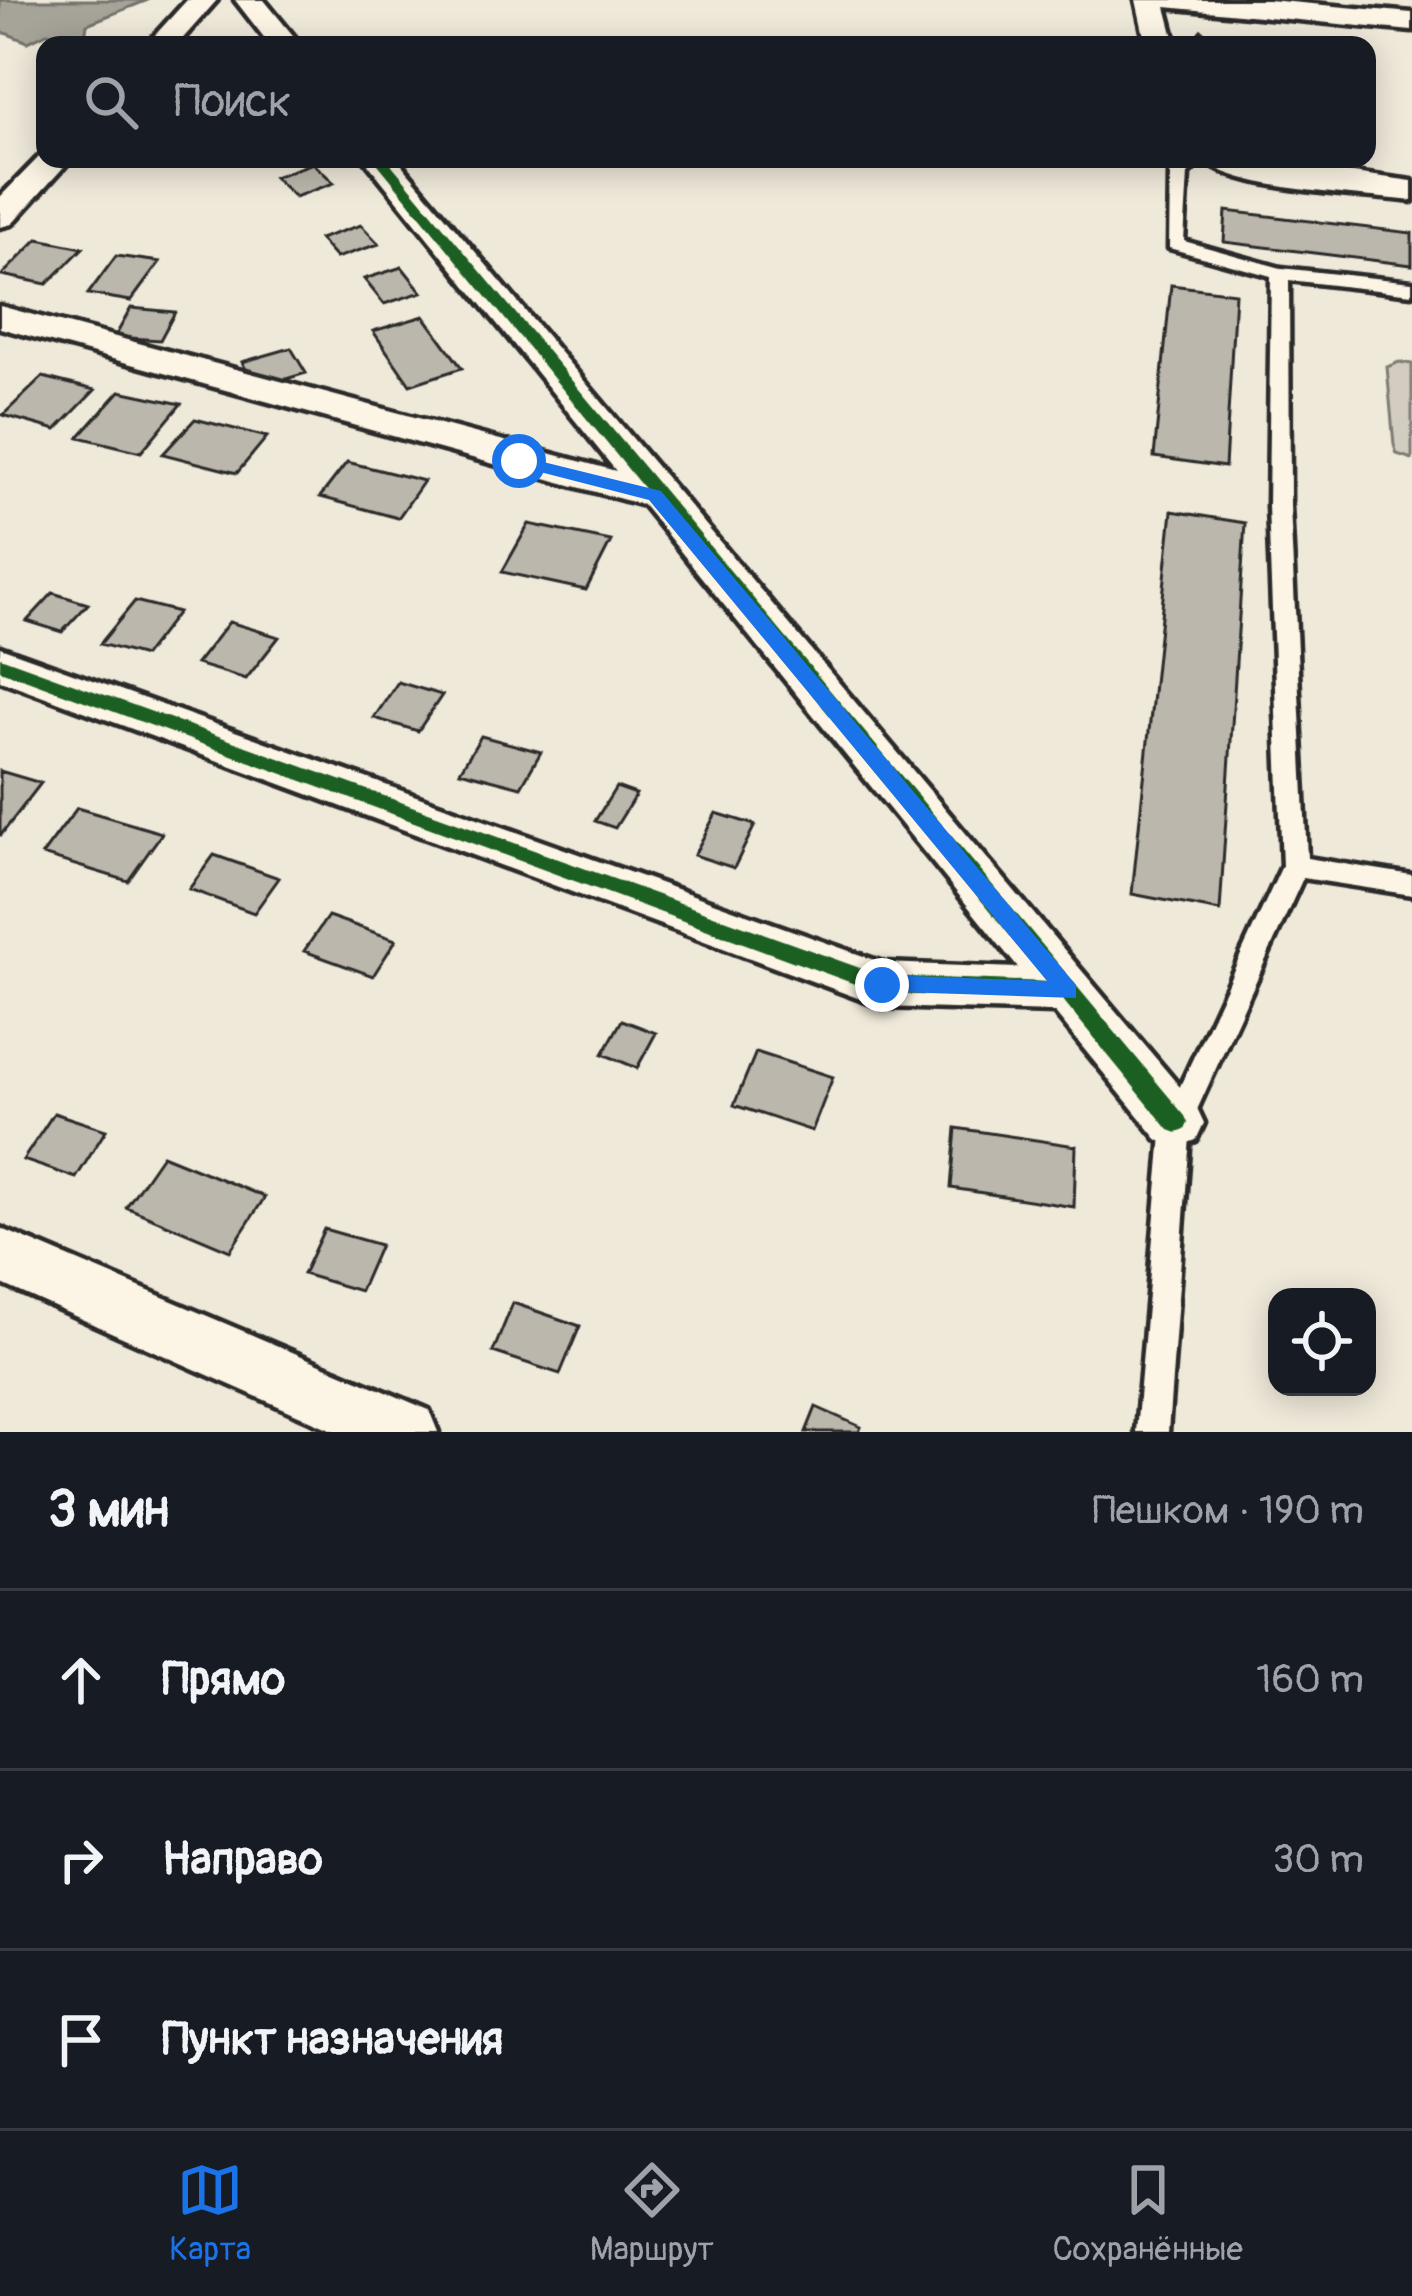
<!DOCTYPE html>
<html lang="ru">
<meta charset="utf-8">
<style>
:root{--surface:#171b24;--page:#242831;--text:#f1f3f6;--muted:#9ea1a6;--line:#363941;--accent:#1a73e8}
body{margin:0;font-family:Pangolin,sans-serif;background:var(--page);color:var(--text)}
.controls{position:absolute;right:36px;bottom:36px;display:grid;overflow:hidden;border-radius:24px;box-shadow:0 6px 30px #0003}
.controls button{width:108px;height:108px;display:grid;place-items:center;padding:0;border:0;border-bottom:3px solid var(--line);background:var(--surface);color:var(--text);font:60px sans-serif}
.stop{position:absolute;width:36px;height:36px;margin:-27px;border:9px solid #1a73e8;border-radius:50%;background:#fff}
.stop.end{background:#1a73e8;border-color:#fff;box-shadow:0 3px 12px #0008}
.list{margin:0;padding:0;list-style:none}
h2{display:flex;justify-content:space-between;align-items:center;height:156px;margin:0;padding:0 48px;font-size:51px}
h2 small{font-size:39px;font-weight:400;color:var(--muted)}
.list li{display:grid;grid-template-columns:78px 1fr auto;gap:36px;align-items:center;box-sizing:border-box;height:180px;padding:0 48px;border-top:3px solid var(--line)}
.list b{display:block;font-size:45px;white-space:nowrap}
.list em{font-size:39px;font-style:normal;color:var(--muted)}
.icon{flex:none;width:66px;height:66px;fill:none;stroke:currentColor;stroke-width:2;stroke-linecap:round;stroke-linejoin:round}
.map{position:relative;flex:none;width:1412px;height:1432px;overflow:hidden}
.search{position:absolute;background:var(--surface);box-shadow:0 6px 30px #0003;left:36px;right:36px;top:36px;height:132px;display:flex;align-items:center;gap:30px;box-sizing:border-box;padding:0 42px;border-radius:24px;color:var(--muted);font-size:45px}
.sheet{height:696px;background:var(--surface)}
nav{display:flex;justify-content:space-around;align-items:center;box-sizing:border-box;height:168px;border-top:3px solid var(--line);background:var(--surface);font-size:33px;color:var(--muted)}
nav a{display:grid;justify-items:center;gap:6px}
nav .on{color:var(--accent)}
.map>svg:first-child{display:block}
.green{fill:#d2cdc0;stroke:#7e7c76;stroke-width:3}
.water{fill:#a6a399;stroke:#75736d;stroke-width:3}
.building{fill:#bcb7ac;stroke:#2b2b2b;stroke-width:3}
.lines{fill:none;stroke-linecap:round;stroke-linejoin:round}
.service-casing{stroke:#2b2b2b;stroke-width:9}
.minor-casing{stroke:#2b2b2b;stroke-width:9}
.path{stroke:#2b2b2b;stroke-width:6;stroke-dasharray:9 6;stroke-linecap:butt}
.service{fill:#fcf5e5;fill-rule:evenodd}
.minor{fill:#fcf5e5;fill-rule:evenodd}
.cycleway-casing{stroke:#fcf5e5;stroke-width:8}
.cycleway{fill:#1b5e20;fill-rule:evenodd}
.route{fill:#1a73e8}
</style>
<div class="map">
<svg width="1412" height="1432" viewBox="0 0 1412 1432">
<rect width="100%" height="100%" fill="#efe9da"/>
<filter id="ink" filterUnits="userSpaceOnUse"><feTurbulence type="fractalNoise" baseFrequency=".00833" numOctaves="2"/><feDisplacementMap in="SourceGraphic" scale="24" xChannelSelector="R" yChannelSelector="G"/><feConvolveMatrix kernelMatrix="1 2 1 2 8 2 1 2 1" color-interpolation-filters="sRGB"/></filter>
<g filter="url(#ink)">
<path class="green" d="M 1399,362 L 1412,364 L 1412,459 L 1397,454 L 1394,445 L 1387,367 Z"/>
<path class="water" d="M 0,0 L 148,0 L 87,24 L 85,37 L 47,33 L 28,42 L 0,31 Z"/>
<path class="building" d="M 313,163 L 334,183 L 295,197 L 274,177 Z
M 1226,211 L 1412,233 L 1412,265 L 1224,242 Z
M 361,225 L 379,244 L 336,258 L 319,239 Z
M 38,239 L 83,248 L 47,284 L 2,275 Z
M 116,256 L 160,262 L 131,301 L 88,294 Z
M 402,267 L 422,292 L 384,304 L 364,279 Z
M 1171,285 L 1235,293 L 1225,467 L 1154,457 Z
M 131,308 L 175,312 L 160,340 L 115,337 Z
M 424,316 L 462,368 L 410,385 L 373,331 Z
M 291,348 L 306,373 L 256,388 L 242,362 Z
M 43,377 L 95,390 L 56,430 L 3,415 Z
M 120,391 L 181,404 L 141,452 L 79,437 Z
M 195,419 L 267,437 L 237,473 L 163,454 Z
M 347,462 L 424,481 L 398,518 L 320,497 Z
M 1172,511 L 1245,523 L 1220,911 L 1132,894 Z
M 529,524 L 611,541 L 586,590 L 502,572 Z
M 53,593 L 88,604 L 62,632 L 27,621 Z
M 135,601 L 178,612 L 144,656 L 100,644 Z
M 229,622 L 279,637 L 246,679 L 196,664 Z
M 398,682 L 442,695 L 418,731 L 374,718 Z
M 481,736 L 541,752 L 521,787 L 460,771 Z
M 0,771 L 41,783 L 1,835 L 0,835 Z
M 616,787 L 636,794 L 615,828 L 595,821 Z
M 77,808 L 162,833 L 128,881 L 42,855 Z
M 716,813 L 755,825 L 734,868 L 694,855 Z
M 214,855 L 279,878 L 254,913 L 189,889 Z
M 328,916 L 396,940 L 373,976 L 304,951 Z
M 622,1020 L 656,1033 L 637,1068 L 603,1054 Z
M 756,1052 L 833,1077 L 812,1131 L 734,1105 Z
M 54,1113 L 106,1130 L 76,1178 L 23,1160 Z
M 956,1128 L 1076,1146 L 1074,1207 L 951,1188 Z
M 162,1155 L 265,1197 L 230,1251 L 126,1207 Z
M 324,1229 L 380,1245 L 360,1291 L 303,1274 Z
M 513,1303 L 580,1326 L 560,1374 L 493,1352 Z
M 816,1407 L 861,1427 L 859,1432 L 806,1432 Z"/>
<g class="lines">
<g class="service-casing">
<path id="service" d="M 1184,159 L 1204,159 L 1188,174 L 1184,241 L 1281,268 L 1412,282 L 1412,294 L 1289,280 L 1290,506 L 1307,858 L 1412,875 L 1412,895 L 1303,878 L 1191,1123 L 1168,1432 L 1136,1432 L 1163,1123 L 1282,866 L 1268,506 L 1271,276 L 1169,248 L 1170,172 Z"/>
</g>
<g class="minor-casing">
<path id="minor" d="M 187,0 L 217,0 L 177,45 L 146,45 Z
M 235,0 L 264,0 L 301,45 L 270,45 Z
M 1136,0 L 1268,0 L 1412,13 L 1412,31 L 1166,7 L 1176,45 L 1146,45 Z
M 44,152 L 45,159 L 71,159 L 12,224 L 0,227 L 0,197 Z
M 364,159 L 397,159 L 1196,1106 L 1204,1123 L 1196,1140 L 1177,1147 L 1158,1140 L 1054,1012 L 882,1007 L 0,680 L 0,647 L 883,963 L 1018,968 L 643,505 L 0,328 L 0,306 L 616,471 Z
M 1204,159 L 1251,159 L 1412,181 L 1412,201 C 1368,195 1230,190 1204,159 Z
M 0,1228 L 429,1410 L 438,1432 L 337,1432 L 0,1283 Z"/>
</g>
<path class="path" d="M 1199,30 L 1216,45"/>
<use href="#service" class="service"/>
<use href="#minor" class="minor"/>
<g class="cycleway-casing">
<path id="cycleway" d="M 374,159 L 387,159 L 1185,1116 L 1188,1123 L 1185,1130 L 1177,1133 L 1169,1130 L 1062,999 L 882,994 L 0,670 L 0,657 L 882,976 L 1048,982 Z"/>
</g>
<use href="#cycleway" class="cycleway"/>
</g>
</g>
<path class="route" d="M 519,456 L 661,491 L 1076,985 L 1076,998 L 874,991 L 874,978 L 882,975 L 1047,981 L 649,500 L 513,465 Z"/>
</svg>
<div class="controls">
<button><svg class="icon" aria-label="locate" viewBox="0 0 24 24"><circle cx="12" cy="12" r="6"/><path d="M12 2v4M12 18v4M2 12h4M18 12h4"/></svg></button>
</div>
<div class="stop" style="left:519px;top:461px"></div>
<div class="stop end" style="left:882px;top:985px"></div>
<div class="search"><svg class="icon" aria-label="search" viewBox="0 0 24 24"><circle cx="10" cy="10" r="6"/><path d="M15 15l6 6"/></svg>Поиск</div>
</div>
<section class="sheet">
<h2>3 мин<small>Пешком · 190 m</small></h2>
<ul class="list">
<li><svg class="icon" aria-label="ahead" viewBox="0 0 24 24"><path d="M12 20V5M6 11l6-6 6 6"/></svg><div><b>Прямо</b></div><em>160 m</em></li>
<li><svg class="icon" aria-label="right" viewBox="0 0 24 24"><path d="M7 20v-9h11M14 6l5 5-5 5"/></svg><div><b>Направо</b></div><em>30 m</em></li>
<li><svg class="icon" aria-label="arrive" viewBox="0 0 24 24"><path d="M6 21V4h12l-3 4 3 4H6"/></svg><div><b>Пункт назначения</b></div></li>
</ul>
</section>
<nav>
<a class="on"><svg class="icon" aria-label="map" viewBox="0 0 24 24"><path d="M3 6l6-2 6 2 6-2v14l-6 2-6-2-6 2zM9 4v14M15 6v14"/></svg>Карта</a>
<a><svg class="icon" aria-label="directions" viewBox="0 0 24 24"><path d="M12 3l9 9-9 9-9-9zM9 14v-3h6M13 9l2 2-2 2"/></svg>Маршрут</a>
<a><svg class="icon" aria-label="saved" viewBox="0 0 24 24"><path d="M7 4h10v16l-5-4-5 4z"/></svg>Сохранённые</a>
</nav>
